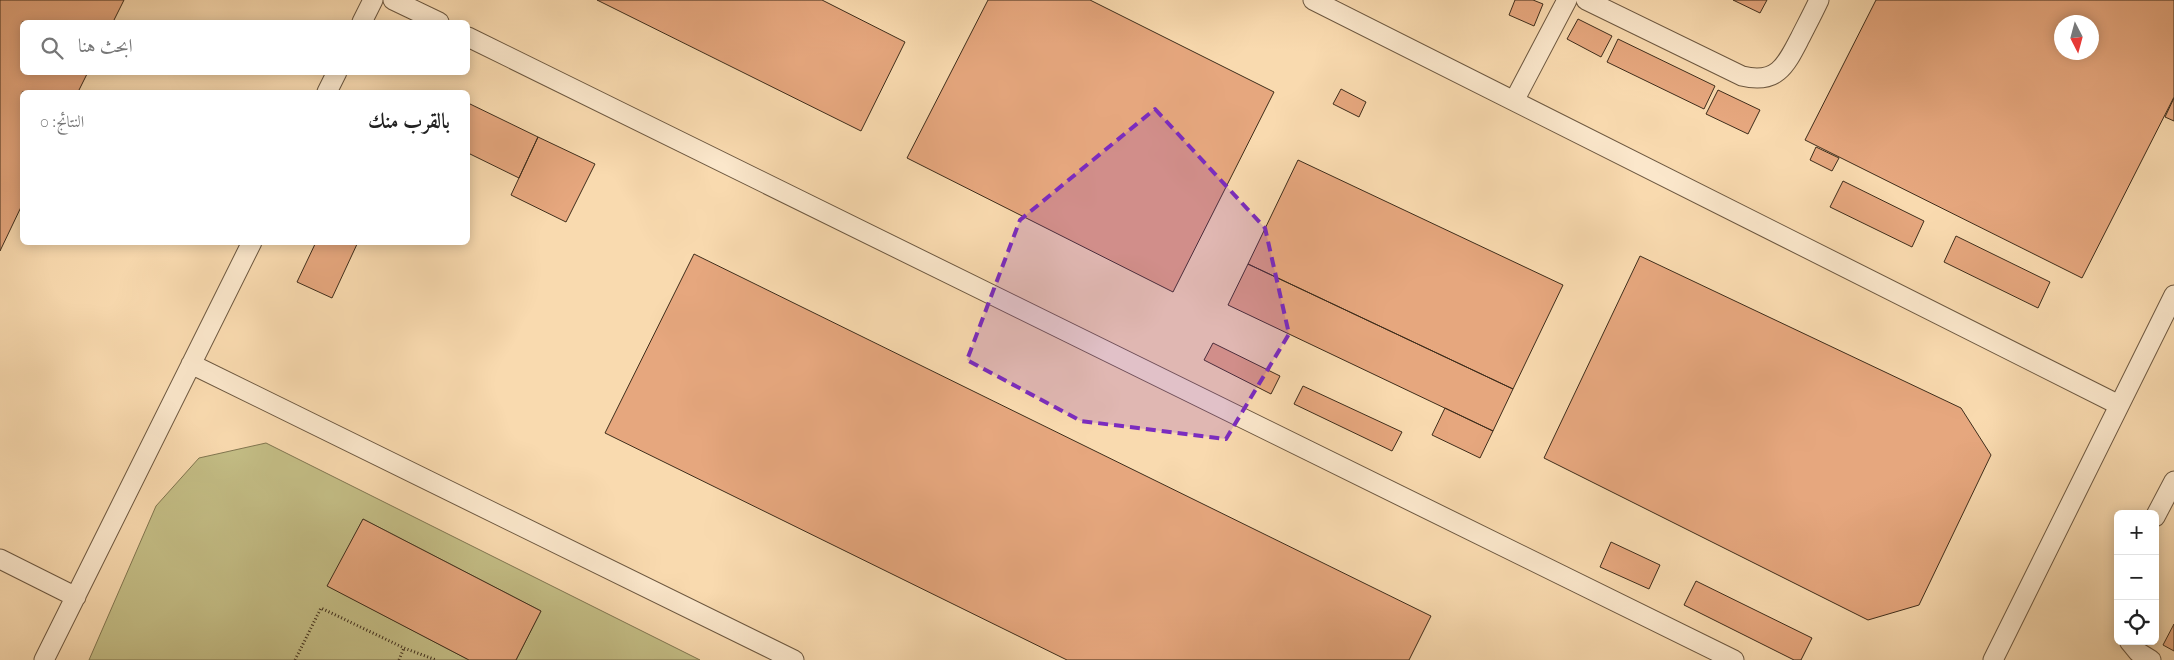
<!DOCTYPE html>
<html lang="ar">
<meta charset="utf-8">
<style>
:root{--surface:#fff;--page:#f6f6f6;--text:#222;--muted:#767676;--line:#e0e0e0}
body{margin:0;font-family:"IM FELL French Canon",Amiri,serif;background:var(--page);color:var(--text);direction:rtl}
.controls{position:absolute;right:15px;bottom:15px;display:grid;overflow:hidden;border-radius:8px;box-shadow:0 2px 12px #0003}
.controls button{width:45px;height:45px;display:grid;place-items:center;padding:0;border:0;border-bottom:1px solid var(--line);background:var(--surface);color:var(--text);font:25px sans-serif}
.compass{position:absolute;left:2054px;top:15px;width:45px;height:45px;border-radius:50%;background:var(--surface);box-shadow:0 2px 12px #0003;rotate:174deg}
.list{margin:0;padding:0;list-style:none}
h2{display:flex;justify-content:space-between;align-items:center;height:65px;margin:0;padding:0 20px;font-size:21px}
h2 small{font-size:16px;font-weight:400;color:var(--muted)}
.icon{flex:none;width:28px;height:28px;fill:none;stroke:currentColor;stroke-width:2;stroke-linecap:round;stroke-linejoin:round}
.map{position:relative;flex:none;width:2174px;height:660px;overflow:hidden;direction:ltr}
.search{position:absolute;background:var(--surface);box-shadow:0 2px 12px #0003;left:20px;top:20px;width:450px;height:55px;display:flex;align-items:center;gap:12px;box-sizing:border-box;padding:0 18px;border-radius:8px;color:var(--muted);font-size:19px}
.panel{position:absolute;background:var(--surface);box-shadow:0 2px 12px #0003;left:20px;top:90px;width:450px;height:155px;border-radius:8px;direction:rtl}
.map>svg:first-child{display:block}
.green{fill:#c4be86;stroke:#817650}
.building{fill:#e6a77e;stroke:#3e2d1b;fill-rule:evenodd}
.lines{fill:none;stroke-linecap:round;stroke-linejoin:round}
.service-casing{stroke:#6d5840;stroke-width:21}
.path{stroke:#3e2d1b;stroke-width:3;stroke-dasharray:1 2.5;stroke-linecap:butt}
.service{stroke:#fbe7cb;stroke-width:19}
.marked{fill:#7b2cbf;fill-opacity:0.2;stroke:#7b2cbf;stroke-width:4;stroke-dasharray:10 6;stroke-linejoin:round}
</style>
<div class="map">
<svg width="2174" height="660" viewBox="0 0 2174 660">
<rect width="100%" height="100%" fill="#f9daaf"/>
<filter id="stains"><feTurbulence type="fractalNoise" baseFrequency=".004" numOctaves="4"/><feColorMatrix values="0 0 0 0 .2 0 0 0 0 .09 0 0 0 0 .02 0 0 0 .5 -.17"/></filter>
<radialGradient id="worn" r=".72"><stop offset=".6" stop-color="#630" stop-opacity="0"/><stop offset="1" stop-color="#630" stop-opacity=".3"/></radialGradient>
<path class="green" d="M 266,443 L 700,660 L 516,660 L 541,611 L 363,519 L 328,586 L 469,660 L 89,660 L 156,506 L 199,458 Z"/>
<path class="building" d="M 0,0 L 124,0 L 113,22 L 22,22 L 22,72 L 88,72 L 78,92 L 22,92 L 22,205 L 0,251 Z
M 597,0 L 822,0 L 905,42 L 861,131 Z
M 988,0 L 1090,0 L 1274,92 L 1173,292 L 907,158 Z
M 1515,0 L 1533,0 L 1543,4 L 1534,26 L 1509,15 Z
M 1733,0 L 1767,0 L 1760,13 Z
M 1876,0 L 2174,0 L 2174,97 L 2082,278 L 1805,140 ZM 2062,22 L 2092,22 L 2092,52 L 2062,52 Z
M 1578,19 L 1612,36 L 1601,57 L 1567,39 Z
M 1618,39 L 1715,86 L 1704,109 L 1607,62 Z
M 1341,89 L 1366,102 L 1359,117 L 1333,104 Z
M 1718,90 L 1760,110 L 1748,134 L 1706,114 Z
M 2174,98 L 2174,121 L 2165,117 Z
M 468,103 L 538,137 L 519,178 L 468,153 Z
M 538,137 L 595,164 L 566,222 L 511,195 Z
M 1816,147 L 1839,158 L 1832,171 L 1810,160 Z
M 1298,160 L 1563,285 L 1513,389 L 1248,264 Z
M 1843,181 L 1924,221 L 1912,247 L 1830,207 Z
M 1956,236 L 2050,282 L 2038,308 L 1944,262 Z
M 316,242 L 358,242 L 332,298 L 297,282 Z
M 694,254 L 1431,616 L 1409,660 L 1067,660 L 605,433 Z
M 1640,256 L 1961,408 L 1991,455 L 1919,605 L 1868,620 L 1544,458 Z
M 1248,264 L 1513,389 L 1493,431 L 1228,305 Z
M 1213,343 L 1280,376 L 1271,394 L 1204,360 Z
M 1303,386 L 1402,432 L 1392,451 L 1294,404 Z
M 1445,408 L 1493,431 L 1480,458 L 1432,435 Z
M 363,519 L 541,611 L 516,660 L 469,660 L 327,586 Z
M 1611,542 L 1660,565 L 1649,589 L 1600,567 Z
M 1696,581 L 1812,638 L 1801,660 L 1794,660 L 1684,605 Z
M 2174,624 L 2174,651 L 2163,645 Z"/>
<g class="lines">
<g class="service-casing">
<path id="service" d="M 393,0 L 439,22
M 1313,0 L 2119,405
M 1586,0 L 1742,76 C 1777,85 1786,65 1800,38 C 1806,26 1813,13 1819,0
M 362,22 L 373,0
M 468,37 L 1734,660
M 327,92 L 337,72
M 1514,101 L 1567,0
M 191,364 L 794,660
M 2155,517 L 2174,481
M 0,559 L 76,597
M 2129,641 L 2138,652 L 2151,660
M 44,660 L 252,242
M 1993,660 L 2174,295"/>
</g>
<path class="path" d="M 295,660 L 321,608 L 404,648 L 436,660
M 399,660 L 404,648"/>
<use href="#service" class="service"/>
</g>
<path class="marked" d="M 1155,109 L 1265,228 L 1289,334 L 1226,439 L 1081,421 L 967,360 L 1020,220 Z"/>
<rect width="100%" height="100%" filter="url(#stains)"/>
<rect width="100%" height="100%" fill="url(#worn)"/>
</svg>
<div class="controls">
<button>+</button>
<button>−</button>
<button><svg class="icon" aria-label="locate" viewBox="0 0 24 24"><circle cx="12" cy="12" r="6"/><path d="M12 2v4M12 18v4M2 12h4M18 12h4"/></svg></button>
</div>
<svg class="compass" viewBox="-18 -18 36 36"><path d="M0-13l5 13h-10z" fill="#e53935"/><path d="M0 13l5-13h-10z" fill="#767676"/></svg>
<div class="search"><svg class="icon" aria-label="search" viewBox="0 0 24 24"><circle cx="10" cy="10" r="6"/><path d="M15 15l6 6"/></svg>ابحث هنا</div>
<section class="panel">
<h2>بالقرب منك<small>النتائج: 0</small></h2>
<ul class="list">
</ul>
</section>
</div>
